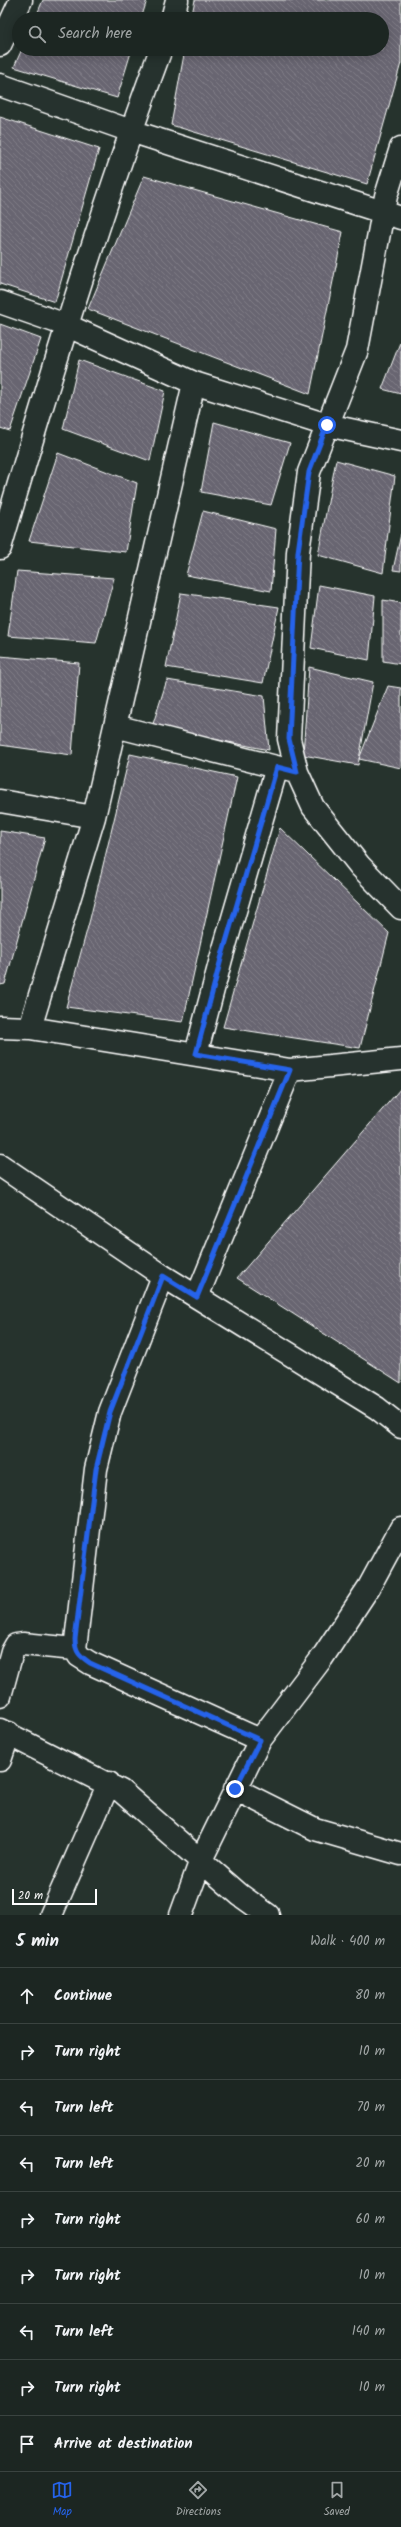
<!DOCTYPE html>
<meta charset="utf-8">
<style>
:root{--surface:#1c2622;--page:#252e2a;--text:#f1f3f6;--muted:#a0a5a5;--line:#3a4340;--accent:#2563eb}
body{margin:0;font-family:Kalam,sans-serif;background:var(--page);color:var(--text)}
.scale{position:absolute;left:12px;bottom:10px;width:85px;box-sizing:border-box;padding-left:4px;border:2px solid #fff;border-top:0;font-size:11px;line-height:14px;white-space:nowrap;color:#fff;-webkit-text-stroke:3px #26332d;paint-order:stroke}
.stop{position:absolute;width:12px;height:12px;margin:-9px;border:3px solid #2563eb;border-radius:50%;background:#fff}
.stop.end{background:#2563eb;border-color:#fff;box-shadow:0 1px 4px #0008}
.list{margin:0;padding:0;list-style:none}
h2{display:flex;justify-content:space-between;align-items:center;height:52px;margin:0;padding:0 16px;font-size:17px}
h2 small{font-size:13px;font-weight:400;color:var(--muted)}
.list li{display:grid;grid-template-columns:26px 1fr auto;gap:12px;align-items:center;box-sizing:border-box;height:56px;padding:0 16px;border-top:1px solid var(--line)}
.list b{display:block;font-size:15px;white-space:nowrap}
.list em{font-size:13px;font-style:normal;color:var(--muted)}
.icon{flex:none;width:22px;height:22px;fill:none;stroke:currentColor;stroke-width:2;stroke-linecap:round;stroke-linejoin:round}
.map{position:relative;flex:none;width:401px;height:1915px;overflow:hidden}
.search{position:absolute;background:var(--surface);box-shadow:0 2px 10px #0003;left:12px;right:12px;top:12px;height:44px;display:flex;align-items:center;gap:10px;box-sizing:border-box;padding:0 14px;border-radius:22px;color:var(--muted);font-size:15px}
.sheet{height:556px;background:var(--surface)}
nav{display:flex;justify-content:space-around;align-items:center;box-sizing:border-box;height:56px;border-top:1px solid var(--line);background:var(--surface);font-size:11px;color:var(--muted)}
nav a{display:grid;justify-items:center;gap:2px}
nav .on{color:var(--accent)}
.map>svg:first-child{display:block}
.building{fill:url(#building-back-hatch);stroke:#fff}
.lines{fill:none;stroke-linecap:round;stroke-linejoin:round}
.street-casing{stroke:#fff;stroke-width:25}
.street{stroke:#26332d;stroke-width:22}
.route{stroke:#2563eb;stroke-width:5}
</style>
<div class="map">
<svg width="401" height="1915" viewBox="0 0 401 1915">
<defs>
<pattern id="building-back-hatch" width="6" height="6" patternUnits="userSpaceOnUse"><rect width="6" height="6" fill="#686571"/><path d="M-1 5l2 2M0 0l6 6M5-1l2 2" fill="none" stroke="#7f7c86"/></pattern>
</defs>
<rect width="100%" height="100%" fill="#26332d"/>
<filter id="ink" filterUnits="userSpaceOnUse"><feTurbulence type="fractalNoise" baseFrequency=".025" numOctaves="2"/><feDisplacementMap in="SourceGraphic" scale="8" xChannelSelector="R" yChannelSelector="G"/><feConvolveMatrix kernelMatrix="1 2 1 2 8 2 1 2 1" color-interpolation-filters="sRGB"/></filter>
<g filter="url(#ink)">
<path class="building" d="M 43,0 L 147,0 L 141,19 L 35,19 Z
M 195,0 L 401,0 L 401,63 L 367,184 L 171,125 L 185,49 L 382,49 L 382,19 L 191,19 Z
M 22,49 L 132,49 L 117,98 L 14,67 Z
M 0,117 L 99,149 L 55,302 L 0,284 Z
M 144,176 L 343,232 L 310,394 L 88,309 Z
M 0,324 L 41,339 L 10,431 L 0,428 Z
M 401,340 L 401,394 L 382,389 Z
M 79,360 L 165,391 L 150,461 L 63,429 Z
M 214,422 L 290,443 L 271,505 L 201,492 Z
M 58,453 L 137,483 L 126,552 L 29,541 Z
M 336,460 L 395,476 L 383,573 L 318,555 Z
M 203,511 L 276,529 L 271,591 L 186,575 Z
M 401,534 L 401,571 L 393,570 Z
M 17,571 L 114,578 L 96,643 L 8,636 Z
M 319,585 L 375,596 L 369,660 L 311,648 Z
M 181,593 L 279,607 L 263,683 L 166,667 Z
M 383,600 L 401,603 L 401,664 L 383,661 Z
M 0,656 L 79,663 L 72,755 L 0,745 Z
M 309,667 L 373,682 L 358,765 L 303,755 Z
M 167,680 L 264,696 L 269,750 L 152,727 Z
M 388,686 L 401,688 L 401,768 L 359,759 Z
M 130,754 L 237,777 L 183,1022 L 66,1007 L 90,919 Z
M 280,828 L 389,933 L 360,1048 L 223,1027 Z
M 0,831 L 45,838 L 5,984 L 0,985 Z
M 401,1088 L 401,1383 L 237,1278 Z"/>
<g class="lines">
<g class="street-casing">
<path id="street" d="M 172,19 L 177,0
M 0,45 L 21,0
M 0,85 L 131,131 L 401,218
M 401,148 L 386,196 L 357,350 L 309,472 L 298,552 L 289,739 L 297,772 L 313,807 L 360,866 L 401,908
M 0,302 L 66,325 L 194,383 L 327,425 L 401,441
M 0,548 C 49,380 100,213 161,49
M 115,726 L 292,771
M 0,801 L 94,817
M 0,1027 L 30,1028 L 290,1070 L 401,1059
M 30,1028 L 94,817 L 194,383
M 196,1054 L 221,959 L 277,767
M 0,1165 L 163,1276 L 377,1408 L 401,1427
M 163,1276 L 110,1412 L 96,1469 L 75,1649 L 79,1656 L 90,1663 L 260,1740
M 197,1297 L 290,1070
M 0,1696 L 12,1652 L 16,1645 L 23,1644 L 75,1649
M 0,1730 L 121,1791 L 240,1895 L 268,1915
M 0,1760 L 9,1733
M 235,1789 L 315,1829 L 401,1854
M 51,1915 L 109,1783
M 181,1915 L 201,1860 L 260,1740 L 322,1658 L 369,1587 L 401,1528"/>
</g>
<use href="#street" class="street"/>
</g>
</g>
<g class="lines" filter="url(#ink)">
<path class="route" d="M 235,1789 L 260,1740 L 90,1663 C 80,1656 75,1652 75,1639 L 96,1469 L 110,1412 L 163,1276 L 197,1297 L 290,1070 L 196,1054 L 221,959 L 277,767 L 297,772 L 289,739 L 298,552 L 309,472 L 327,425"/>
</g>
</svg>
<div class="scale">20 m</div>
<div class="stop" style="left:327px;top:425px"></div>
<div class="stop end" style="left:235px;top:1789px"></div>
<div class="search"><svg class="icon" aria-label="search" viewBox="0 0 24 24"><circle cx="10" cy="10" r="6"/><path d="M15 15l6 6"/></svg>Search here</div>
</div>
<section class="sheet">
<h2>5 min<small>Walk · 400 m</small></h2>
<ul class="list">
<li><svg class="icon" aria-label="ahead" viewBox="0 0 24 24"><path d="M12 20V5M6 11l6-6 6 6"/></svg><div><b>Continue</b></div><em>80 m</em></li>
<li><svg class="icon" aria-label="right" viewBox="0 0 24 24"><path d="M7 20v-9h11M14 6l5 5-5 5"/></svg><div><b>Turn right</b></div><em>10 m</em></li>
<li><svg class="icon" aria-label="left" viewBox="0 0 24 24"><path d="M17 20v-9H6M10 6l-5 5 5 5"/></svg><div><b>Turn left</b></div><em>70 m</em></li>
<li><svg class="icon" aria-label="left" viewBox="0 0 24 24"><path d="M17 20v-9H6M10 6l-5 5 5 5"/></svg><div><b>Turn left</b></div><em>20 m</em></li>
<li><svg class="icon" aria-label="right" viewBox="0 0 24 24"><path d="M7 20v-9h11M14 6l5 5-5 5"/></svg><div><b>Turn right</b></div><em>60 m</em></li>
<li><svg class="icon" aria-label="right" viewBox="0 0 24 24"><path d="M7 20v-9h11M14 6l5 5-5 5"/></svg><div><b>Turn right</b></div><em>10 m</em></li>
<li><svg class="icon" aria-label="left" viewBox="0 0 24 24"><path d="M17 20v-9H6M10 6l-5 5 5 5"/></svg><div><b>Turn left</b></div><em>140 m</em></li>
<li><svg class="icon" aria-label="right" viewBox="0 0 24 24"><path d="M7 20v-9h11M14 6l5 5-5 5"/></svg><div><b>Turn right</b></div><em>10 m</em></li>
<li><svg class="icon" aria-label="arrive" viewBox="0 0 24 24"><path d="M6 21V4h12l-3 4 3 4H6"/></svg><div><b>Arrive at destination</b></div></li>
</ul>
</section>
<nav>
<a class="on"><svg class="icon" aria-label="map" viewBox="0 0 24 24"><path d="M3 6l6-2 6 2 6-2v14l-6 2-6-2-6 2zM9 4v14M15 6v14"/></svg>Map</a>
<a><svg class="icon" aria-label="directions" viewBox="0 0 24 24"><path d="M12 3l9 9-9 9-9-9zM9 14v-3h6M13 9l2 2-2 2"/></svg>Directions</a>
<a><svg class="icon" aria-label="saved" viewBox="0 0 24 24"><path d="M7 4h10v16l-5-4-5 4z"/></svg>Saved</a>
</nav>
